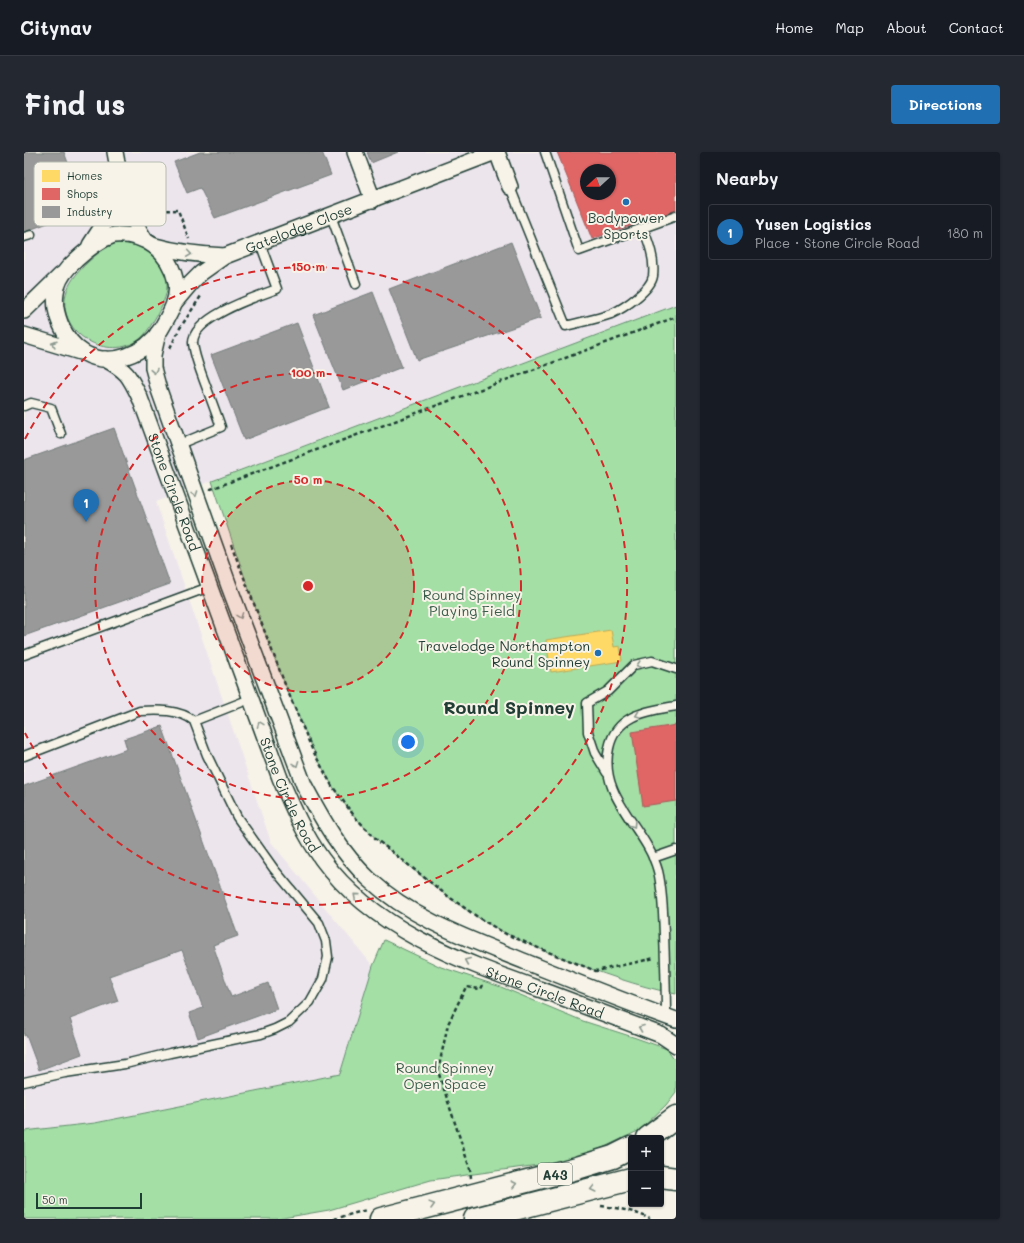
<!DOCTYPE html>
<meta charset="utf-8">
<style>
:root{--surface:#171b24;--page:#242831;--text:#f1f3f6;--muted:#9ea1a6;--line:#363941;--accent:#1f6fb2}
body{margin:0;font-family:Mali,sans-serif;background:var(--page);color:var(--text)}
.controls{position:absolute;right:12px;bottom:12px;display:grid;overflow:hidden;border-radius:4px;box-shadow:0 1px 3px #0004}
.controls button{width:36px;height:36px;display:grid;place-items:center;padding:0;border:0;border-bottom:1px solid var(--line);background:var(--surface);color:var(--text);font:20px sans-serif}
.compass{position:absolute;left:556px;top:12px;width:36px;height:36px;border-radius:50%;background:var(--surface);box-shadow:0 1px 3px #0004;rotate:249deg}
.scale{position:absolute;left:12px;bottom:10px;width:106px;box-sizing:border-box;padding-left:4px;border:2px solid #1f3d34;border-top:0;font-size:11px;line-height:14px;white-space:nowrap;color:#1f3d34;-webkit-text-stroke:3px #f7f3e8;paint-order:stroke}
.you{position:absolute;left:384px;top:590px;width:14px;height:14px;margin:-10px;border:3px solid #fff;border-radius:50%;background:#1a73e8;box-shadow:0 0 0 6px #1a73e833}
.badge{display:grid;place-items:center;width:26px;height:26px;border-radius:50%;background:var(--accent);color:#fff;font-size:13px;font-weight:700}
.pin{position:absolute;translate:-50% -33px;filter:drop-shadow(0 1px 2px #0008)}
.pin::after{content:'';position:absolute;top:21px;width:14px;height:12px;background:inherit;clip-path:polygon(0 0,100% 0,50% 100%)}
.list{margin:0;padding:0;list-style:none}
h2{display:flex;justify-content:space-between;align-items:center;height:52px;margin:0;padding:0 16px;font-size:17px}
h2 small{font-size:13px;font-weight:400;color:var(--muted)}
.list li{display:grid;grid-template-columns:26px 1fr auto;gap:12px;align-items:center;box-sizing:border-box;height:56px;margin:0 8px 8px;padding:0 8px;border:1px solid var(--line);border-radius:4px}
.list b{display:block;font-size:15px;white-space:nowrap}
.list p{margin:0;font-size:13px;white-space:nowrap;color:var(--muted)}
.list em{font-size:13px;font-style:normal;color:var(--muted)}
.map{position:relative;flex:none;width:652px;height:1067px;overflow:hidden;border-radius:4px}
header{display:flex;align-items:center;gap:24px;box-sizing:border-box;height:56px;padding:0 20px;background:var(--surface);border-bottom:1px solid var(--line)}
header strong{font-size:19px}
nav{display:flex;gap:22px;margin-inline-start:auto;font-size:14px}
.intro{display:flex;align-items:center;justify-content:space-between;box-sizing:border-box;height:96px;padding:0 24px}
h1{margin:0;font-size:28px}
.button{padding:10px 18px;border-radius:4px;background:var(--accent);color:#fff;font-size:14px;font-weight:700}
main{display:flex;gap:24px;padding:0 24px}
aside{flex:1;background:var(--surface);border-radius:4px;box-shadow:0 1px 3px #0004}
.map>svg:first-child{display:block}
.built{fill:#ede5ec;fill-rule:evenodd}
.green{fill:#a4dfa6;stroke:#628e6d}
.homes{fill:#ffd966;stroke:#bcaa57}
.shops{fill:#e06666;stroke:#a65a57;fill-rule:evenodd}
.industry{fill:#999;stroke:#747d7b}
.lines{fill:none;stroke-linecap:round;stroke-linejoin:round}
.service-casing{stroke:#1f3d34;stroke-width:11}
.minor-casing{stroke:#1f3d34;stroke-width:18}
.trunk-casing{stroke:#1f3d34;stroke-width:25}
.path{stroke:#1f3d34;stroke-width:2.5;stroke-dasharray:4 3;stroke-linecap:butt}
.service{stroke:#f7f3e8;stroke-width:8}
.minor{stroke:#f7f3e8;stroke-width:15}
.trunk{stroke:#f7f3e8;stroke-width:22}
.oneway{stroke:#8b988e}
.ring{fill:none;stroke:#d62828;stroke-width:2;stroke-dasharray:7 5}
.poi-dot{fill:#1f6fb2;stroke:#f7f3e8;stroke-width:1.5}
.labels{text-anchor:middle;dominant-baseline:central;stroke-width:4;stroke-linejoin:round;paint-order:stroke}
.shield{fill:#f7f3e8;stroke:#60746a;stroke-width:1}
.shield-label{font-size:13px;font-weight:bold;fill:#1f3d34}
.poi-label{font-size:14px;fill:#1f3d34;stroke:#f7f3e8}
.street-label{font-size:14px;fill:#1f3d34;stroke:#f7f3e8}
.park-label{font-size:14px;fill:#3a5d4b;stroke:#f7f3e8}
.district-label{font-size:18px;font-weight:bold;fill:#1f3d34;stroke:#f7f3e8}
.key{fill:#f7f3e8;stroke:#b6bcb2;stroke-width:1}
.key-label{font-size:11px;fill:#1f3d34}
.centre{fill:#d62828;stroke:#f7f3e8;stroke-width:2}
.ring-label{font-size:12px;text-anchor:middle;font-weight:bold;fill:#d62828;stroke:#f7f3e8;stroke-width:4;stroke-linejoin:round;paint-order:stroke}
</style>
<header>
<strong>Citynav</strong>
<nav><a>Home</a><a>Map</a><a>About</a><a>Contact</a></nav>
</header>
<div class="intro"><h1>Find us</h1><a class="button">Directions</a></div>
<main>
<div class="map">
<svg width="652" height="1067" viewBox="0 0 652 1067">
<rect width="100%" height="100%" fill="#f7f3e8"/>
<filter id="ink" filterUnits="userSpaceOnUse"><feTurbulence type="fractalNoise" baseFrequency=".025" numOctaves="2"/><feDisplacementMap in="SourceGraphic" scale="8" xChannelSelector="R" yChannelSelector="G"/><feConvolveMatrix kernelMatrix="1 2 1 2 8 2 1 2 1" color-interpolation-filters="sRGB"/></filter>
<g filter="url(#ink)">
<path class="built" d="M 0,0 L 652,0 L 652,153 L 132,350 L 247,690 L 349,814 L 316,922 L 71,971 L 0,979 ZM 562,18 L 586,18 L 586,42 L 562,42 Z"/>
<path class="green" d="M 92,91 C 117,90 145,106 143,135 C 143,144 137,155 133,163 C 128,171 124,180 117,186 C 102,199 79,198 63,188 C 56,184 50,178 46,171 C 33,146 46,127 64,110 C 73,102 81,95 92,91 Z
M 652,153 L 652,842 C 613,834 576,821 539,806 C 510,795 482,783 455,766 C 434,753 415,738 395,722 C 362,697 329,669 308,633 C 292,606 280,577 268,549 C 237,477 213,403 188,329 Z
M 360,788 L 417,815 L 477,835 L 559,869 L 612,886 L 643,897 L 652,909 L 652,940 L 642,953 L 616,978 L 572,999 L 550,1008 L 407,1028 L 305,1058 L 253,1067 L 0,1067 L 0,979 L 71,971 L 316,922 L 349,814 Z"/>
<path class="homes" d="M 587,478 L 590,495 L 596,494 L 598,509 L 527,520 L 522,488 Z"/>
<path class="shops" d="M 533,0 L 652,0 L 652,58 L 568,87 ZM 562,18 L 586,18 L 586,42 L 562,42 Z
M 652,573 L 652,649 L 619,654 L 608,580 Z"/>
<path class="industry" d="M 0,0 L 40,0 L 61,57 L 0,80 Z
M 176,0 L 298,0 L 307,23 L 191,66 L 176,36 L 163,41 L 150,10 Z
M 343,0 L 374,0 L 347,11 Z
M 487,90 L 517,166 L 393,208 L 365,137 Z
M 349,140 L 378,215 L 319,238 L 289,163 Z
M 273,171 L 305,255 L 220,288 L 187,203 Z
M 90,276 L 146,432 L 0,484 L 0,308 Z
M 138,574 L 214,784 L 189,793 L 207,845 L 244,831 L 253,857 L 174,886 L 165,861 L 179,856 L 158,798 L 85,824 L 94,849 L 46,867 L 58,902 L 15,918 L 2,883 L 0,884 L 0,634 L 103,597 L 100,587 Z"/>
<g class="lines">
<g class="service-casing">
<path id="service" d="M 521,0 L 555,99 L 652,64
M 486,35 L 542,174 C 557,170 573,167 587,162 C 600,156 627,138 629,124 C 631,107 625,91 619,76
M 307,64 L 332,132
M 0,85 L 7,83
M 0,254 L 7,251 L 27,256 L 37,282
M 153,293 L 197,275 C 191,258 185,242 179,226 C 175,215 170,202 169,191 C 168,165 234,144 253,137 L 236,91
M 0,503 L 185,435
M 170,569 L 226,547
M 0,604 L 116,559 C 134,558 155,557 170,569 L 183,603 L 213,665 L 250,717 L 295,771 L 302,789 L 304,805 L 299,827 L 286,850 L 265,870 L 251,877 L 237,882 L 146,901 L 101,912 L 41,921 L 0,930
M 583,621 L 571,601 L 564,580 L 563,551 L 584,539 L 610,513 L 628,509 L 652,517
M 629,706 L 652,698
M 642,864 C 642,837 641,810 640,782 C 639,761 639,740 634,719 C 622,675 574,646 585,596 C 592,562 624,559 652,554"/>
</g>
<g class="minor-casing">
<g id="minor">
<path d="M 91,0 C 96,30 104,62 121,88"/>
<path d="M 331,0 L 349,48"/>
<path d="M 473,0 L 486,35"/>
<path d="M 90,83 C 121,81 145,99 152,130 C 155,148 145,163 137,177 C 122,202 86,216 60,201 C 39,188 27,158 33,135 C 36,124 44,115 52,108 C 64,97 75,88 90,83 Z"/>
<path d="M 66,93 L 85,64 L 89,49 L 92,21"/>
<path d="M 131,94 C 156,101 175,103 201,104"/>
<path id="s1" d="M 151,150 L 167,131 L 177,121 L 201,104 L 471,0"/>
<path d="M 0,159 L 37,123"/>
<path d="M 134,181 L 129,203 L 129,216 L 135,238 L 205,434 L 280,633 C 298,667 317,701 345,727 C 389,768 448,788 502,810 C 552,830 601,850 652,868"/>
<path d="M 0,183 L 56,200"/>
<path id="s2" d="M 81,207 C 103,219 105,223 116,246 L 256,626 C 268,654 280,682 298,707 C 352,781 443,811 526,841 C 563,855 600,869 637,883 L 652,893"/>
</g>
</g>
<g class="trunk-casing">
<path id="trunk" d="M 624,986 L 652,965
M 637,1025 L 652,1027
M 357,1067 L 553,1016 L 589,1005 L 607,996
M 451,1067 L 607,1027"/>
</g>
<path class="path" d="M 121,59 L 154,58 L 165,87
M 146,196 L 156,176 L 177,144
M 187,338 L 187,337 L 652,165
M 207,392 L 262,535 L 288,597 L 308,634 L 331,665 L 353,688 L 425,745 L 455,766 L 482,782 L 519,798 L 572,819 L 631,806
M 447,1026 L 446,1017 L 414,919 L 424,872 L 442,835 L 457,837 L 460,831
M 577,1054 C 594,1056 611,1059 626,1067
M 310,1067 L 342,1058"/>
<use href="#service" class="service"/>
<use href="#minor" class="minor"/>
<use href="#trunk" class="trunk"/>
</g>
<defs><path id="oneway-chevron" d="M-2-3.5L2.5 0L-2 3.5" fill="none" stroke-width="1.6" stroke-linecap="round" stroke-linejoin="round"/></defs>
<g class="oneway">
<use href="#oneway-chevron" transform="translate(165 102) rotate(8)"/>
<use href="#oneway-chevron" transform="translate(30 192) rotate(-163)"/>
<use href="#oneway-chevron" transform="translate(130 219) rotate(79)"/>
<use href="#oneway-chevron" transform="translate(171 342) rotate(70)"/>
<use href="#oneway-chevron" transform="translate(216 464) rotate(69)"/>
<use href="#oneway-chevron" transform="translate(615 513) rotate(163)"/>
<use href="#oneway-chevron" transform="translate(614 563) rotate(160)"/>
<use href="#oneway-chevron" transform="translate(236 572) rotate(-111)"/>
<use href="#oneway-chevron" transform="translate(272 612) rotate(69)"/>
<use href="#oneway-chevron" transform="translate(609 673) rotate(58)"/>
<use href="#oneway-chevron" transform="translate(332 744) rotate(-139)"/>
<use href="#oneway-chevron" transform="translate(443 809) rotate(-157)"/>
<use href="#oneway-chevron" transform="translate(617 876) rotate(-159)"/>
<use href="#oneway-chevron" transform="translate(490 1032) rotate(-14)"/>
<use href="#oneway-chevron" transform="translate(569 1037) rotate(166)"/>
<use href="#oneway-chevron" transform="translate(408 1053) rotate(-15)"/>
</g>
</g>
<circle cx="284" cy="434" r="106" fill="#d62828" fill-opacity=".12"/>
<g class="ring">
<circle cx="284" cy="434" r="106"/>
<circle cx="284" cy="434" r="213"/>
<path d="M1 287A319 319 0 1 1 1 581"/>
</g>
<g class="poi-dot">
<circle cx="602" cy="50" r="4"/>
<circle cx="574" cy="501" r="4"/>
</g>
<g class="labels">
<rect class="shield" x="514" y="1011" width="34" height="22" rx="3"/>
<g class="shield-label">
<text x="531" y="1022">A43</text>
</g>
<g class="poi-label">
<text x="602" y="65">Bodypower<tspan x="602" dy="16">Sports</tspan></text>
<text x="566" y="493" text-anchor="end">Travelodge Northampton<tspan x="566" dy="16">Round Spinney</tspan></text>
</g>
<g class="street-label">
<text stroke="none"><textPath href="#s1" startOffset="147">Gatelodge Close</textPath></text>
<text stroke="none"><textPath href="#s2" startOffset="154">Stone Circle Road</textPath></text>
<text stroke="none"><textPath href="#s2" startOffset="478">Stone Circle Road</textPath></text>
<text stroke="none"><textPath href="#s2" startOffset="814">Stone Circle Road</textPath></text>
</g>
<g class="park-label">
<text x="448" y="442">Round Spinney<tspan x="448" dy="16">Playing Field</tspan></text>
<text x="421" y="915">Round Spinney<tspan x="421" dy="16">Open Space</tspan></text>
</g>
<g class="district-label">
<text x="485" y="555">Round Spinney</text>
</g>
</g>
<rect x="10" y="10" width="132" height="64" rx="6" class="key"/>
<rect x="18" y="18" width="18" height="12" fill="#ffd966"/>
<rect x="18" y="36" width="18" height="12" fill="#e06666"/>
<rect x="18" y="54" width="18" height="12" fill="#999"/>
<g class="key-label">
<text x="43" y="28">Homes</text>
<text x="43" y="46">Shops</text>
<text x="43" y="64">Industry</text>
</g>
<circle cx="284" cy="434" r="6" class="centre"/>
<g class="ring-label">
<text x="284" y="119">150 m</text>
<text x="284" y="225">100 m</text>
<text x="284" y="332">50 m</text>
</g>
</svg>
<div class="controls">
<button>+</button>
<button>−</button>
</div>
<svg class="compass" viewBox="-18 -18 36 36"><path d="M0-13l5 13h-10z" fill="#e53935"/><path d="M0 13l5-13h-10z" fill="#9ea1a6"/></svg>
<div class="scale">50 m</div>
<div class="you"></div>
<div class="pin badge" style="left:62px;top:370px">1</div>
</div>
<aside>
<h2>Nearby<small></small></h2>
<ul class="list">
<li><span class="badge">1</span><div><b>Yusen Logistics</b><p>Place · Stone Circle Road</p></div><em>180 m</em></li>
</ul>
</aside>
</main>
